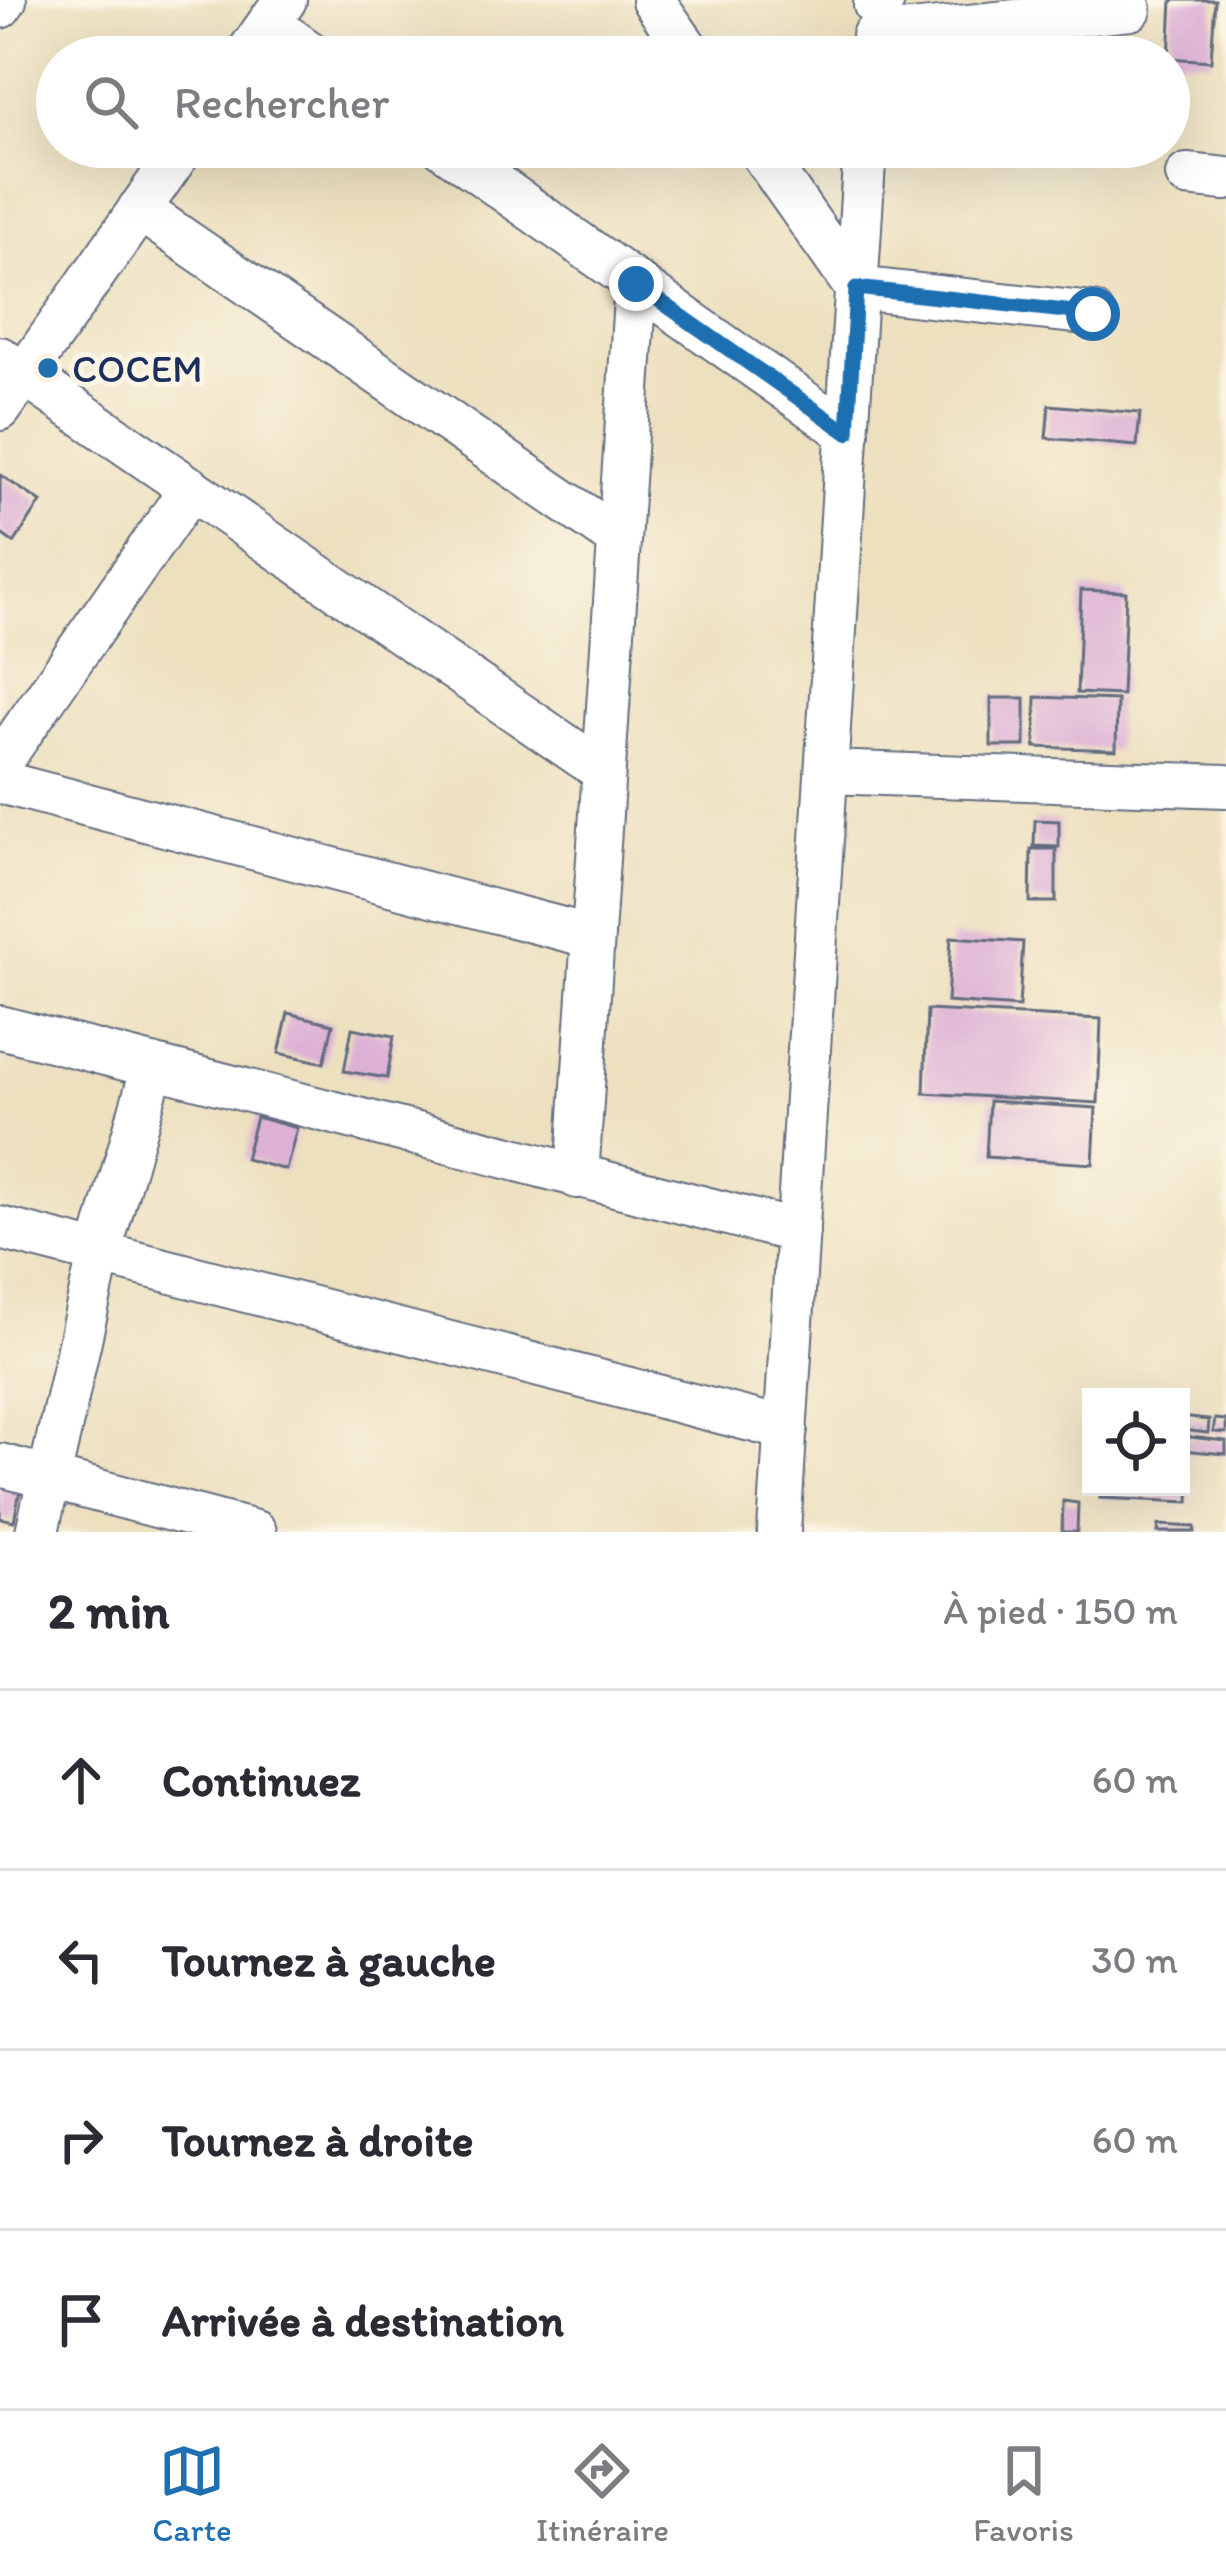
<!DOCTYPE html>
<html lang="fr">
<meta charset="utf-8">
<style>
:root{--surface:#fff;--page:#f2f2f3;--text:#2b2b33;--muted:#7c7c81;--line:#e1e1e2;--accent:#1f6fb2}
body{margin:0;font-family:Itim,sans-serif;background:var(--page);color:var(--text)}
.controls{position:absolute;right:36px;bottom:36px;display:grid;overflow:hidden;border-radius:0px;box-shadow:0 12px 48px #0002}
.controls button{width:108px;height:108px;display:grid;place-items:center;padding:0;border:0;border-bottom:3px solid var(--line);background:var(--surface);color:var(--text);font:60px sans-serif}
.stop{position:absolute;width:36px;height:36px;margin:-27px;border:9px solid #1f6fb2;border-radius:50%;background:#fff}
.stop.end{background:#1f6fb2;border-color:#fff;box-shadow:0 3px 12px #0008}
.list{margin:0;padding:0;list-style:none}
h2{display:flex;justify-content:space-between;align-items:center;height:156px;margin:0;padding:0 48px;font-size:51px}
h2 small{font-size:39px;font-weight:400;color:var(--muted)}
.list li{display:grid;grid-template-columns:78px 1fr auto;gap:36px;align-items:center;box-sizing:border-box;height:180px;padding:0 48px;border-top:3px solid var(--line)}
.list b{display:block;font-size:45px;white-space:nowrap}
.list em{font-size:39px;font-style:normal;color:var(--muted)}
.icon{flex:none;width:66px;height:66px;fill:none;stroke:currentColor;stroke-width:2;stroke-linecap:round;stroke-linejoin:round}
.map{position:relative;flex:none;width:1226px;height:1532px;overflow:hidden}
.search{position:absolute;background:var(--surface);box-shadow:0 12px 48px #0002;left:36px;right:36px;top:36px;height:132px;display:flex;align-items:center;gap:30px;box-sizing:border-box;padding:0 42px;border-radius:66px;color:var(--muted);font-size:45px}
.sheet{height:876px;background:var(--surface)}
nav{display:flex;justify-content:space-around;align-items:center;box-sizing:border-box;height:168px;border-top:3px solid var(--line);background:var(--surface);font-size:33px;color:var(--muted)}
nav a{display:grid;justify-items:center;gap:6px}
nav .on{color:var(--accent)}
.map>svg:first-child{display:block}
.building{fill:#ddb0d5}
.lines{fill:none;stroke-linecap:round;stroke-linejoin:round}
.minor-casing{stroke:#646d80;stroke-width:46}
.minor{stroke:#fff;stroke-width:42}
.route{stroke:#1f6fb2;stroke-width:15}
.poi-dot{fill:#1f6fb2;stroke:#fcf5e5;stroke-width:4.5}
.labels{text-anchor:middle;dominant-baseline:central;stroke-width:10;stroke-linejoin:round;paint-order:stroke}
.poi-label{font-size:39px;fill:#1b2f5e;stroke:#fcf5e5;text-anchor:start}
</style>
<div class="map">
<svg width="1226" height="1532" viewBox="0 0 1226 1532">
<rect width="100%" height="100%" fill="#fcf5e5"/>
<filter id="ink" filterUnits="userSpaceOnUse"><feTurbulence type="fractalNoise" baseFrequency=".00833" numOctaves="2"/><feDisplacementMap in="SourceGraphic" scale="24" xChannelSelector="R" yChannelSelector="G"/><feConvolveMatrix kernelMatrix="1 2 1 2 8 2 1 2 1" color-interpolation-filters="sRGB"/></filter>
<filter id="wash" filterUnits="userSpaceOnUse"><feTurbulence type="fractalNoise" baseFrequency=".004" numOctaves="4" result="noise"/><feDisplacementMap in="SourceGraphic" scale="48" xChannelSelector="R" yChannelSelector="G"/><feGaussianBlur stdDeviation="2.7" result="paint"/><feColorMatrix in="noise" values="0 0 0 0 0 0 0 0 0 0 0 0 0 0 0 0 0 1.4 0 .05"/><feComposite in="paint" operator="in"/></filter>
<g filter="url(#wash)">
<rect width="100%" height="100%" fill="#ede0bf"/>
<g id="blocks">
<path class="building" d="M 1172,0 L 1215,0 L 1211,61 L 1169,58 Z
M 1049,405 L 1140,413 L 1137,446 L 1046,438 Z
M 0,475 L 41,502 L 14,543 L 0,533 Z
M 1081,590 L 1126,592 L 1122,695 L 1077,693 Z
M 1036,697 L 1117,700 L 1116,750 L 1035,747 Z
M 991,698 L 1025,698 L 1025,746 L 991,746 Z
M 1035,820 L 1059,821 L 1059,847 L 1034,846 Z
M 1031,849 L 1056,849 L 1056,902 L 1030,902 Z
M 951,937 L 1023,942 L 1019,1007 L 947,1002 Z
M 927,1010 L 1101,1019 L 1098,1103 L 924,1093 Z
M 288,1013 L 333,1024 L 324,1063 L 279,1053 Z
M 352,1028 L 394,1036 L 387,1078 L 344,1071 Z
M 989,1101 L 1096,1108 L 1093,1164 L 986,1157 Z
M 256,1117 L 297,1128 L 286,1170 L 245,1159 Z
M 1181,1417 L 1209,1420 L 1208,1433 L 1181,1430 Z
M 1215,1419 L 1226,1420 L 1226,1433 L 1213,1432 Z
M 1181,1436 L 1226,1441 L 1226,1454 L 1181,1450 Z
M 1181,1478 L 1190,1478 L 1189,1502 L 1100,1498 L 1101,1487 L 1181,1487 Z
M 0,1486 L 20,1490 L 14,1521 L 0,1518 Z
M 1063,1501 L 1078,1503 L 1077,1532 L 1062,1532 Z
M 1159,1525 L 1195,1527 L 1195,1532 L 1158,1532 Z"/>
</g>
</g>
<g filter="url(#ink)">
<use href="#blocks" fill-opacity="0" stroke="#646d80" stroke-width="3"/>
<g class="lines">
<g class="minor-casing">
<path id="minor" d="M 653,0 L 693,57
M 875,5 L 883,0
M 0,7 L 5,0
M 269,24 L 316,57
M 873,36 L 1130,9
M 245,57 L 285,0
M 443,147 L 848,433
M 757,147 L 856,288 L 1093,314
M 1187,175 L 1226,179
M 139,209 L 619,539
M 0,358 L 603,771
M 0,409 L 183,147
M 0,763 L 191,488
M 827,772 L 1226,786
M 0,782 L 593,937
M 0,1027 L 798,1232
M 577,1177 L 636,284
M 0,1228 L 786,1429
M 0,1465 L 255,1532
M 37,1532 L 99,1255 L 153,1066
M 779,1532 L 865,147"/>
</g>
<use href="#minor" class="minor"/>
</g>
</g>
<g class="lines" filter="url(#ink)">
<path class="route" d="M 636,284 L 848,433 L 856,288 L 1093,314"/>
</g>
<circle class="poi-dot" cx="48" cy="368" r="12"/>
<g class="labels">
<g class="poi-label">
<text x="72" y="368">COCEM</text>
</g>
</g>
</svg>
<div class="controls">
<button><svg class="icon" aria-label="locate" viewBox="0 0 24 24"><circle cx="12" cy="12" r="6"/><path d="M12 2v4M12 18v4M2 12h4M18 12h4"/></svg></button>
</div>
<div class="stop" style="left:1093px;top:314px"></div>
<div class="stop end" style="left:636px;top:284px"></div>
<div class="search"><svg class="icon" aria-label="search" viewBox="0 0 24 24"><circle cx="10" cy="10" r="6"/><path d="M15 15l6 6"/></svg>Rechercher</div>
</div>
<section class="sheet">
<h2>2 min<small>À pied · 150 m</small></h2>
<ul class="list">
<li><svg class="icon" aria-label="ahead" viewBox="0 0 24 24"><path d="M12 20V5M6 11l6-6 6 6"/></svg><div><b>Continuez</b></div><em>60 m</em></li>
<li><svg class="icon" aria-label="left" viewBox="0 0 24 24"><path d="M17 20v-9H6M10 6l-5 5 5 5"/></svg><div><b>Tournez à gauche</b></div><em>30 m</em></li>
<li><svg class="icon" aria-label="right" viewBox="0 0 24 24"><path d="M7 20v-9h11M14 6l5 5-5 5"/></svg><div><b>Tournez à droite</b></div><em>60 m</em></li>
<li><svg class="icon" aria-label="arrive" viewBox="0 0 24 24"><path d="M6 21V4h12l-3 4 3 4H6"/></svg><div><b>Arrivée à destination</b></div></li>
</ul>
</section>
<nav>
<a class="on"><svg class="icon" aria-label="map" viewBox="0 0 24 24"><path d="M3 6l6-2 6 2 6-2v14l-6 2-6-2-6 2zM9 4v14M15 6v14"/></svg>Carte</a>
<a><svg class="icon" aria-label="directions" viewBox="0 0 24 24"><path d="M12 3l9 9-9 9-9-9zM9 14v-3h6M13 9l2 2-2 2"/></svg>Itinéraire</a>
<a><svg class="icon" aria-label="saved" viewBox="0 0 24 24"><path d="M7 4h10v16l-5-4-5 4z"/></svg>Favoris</a>
</nav>
